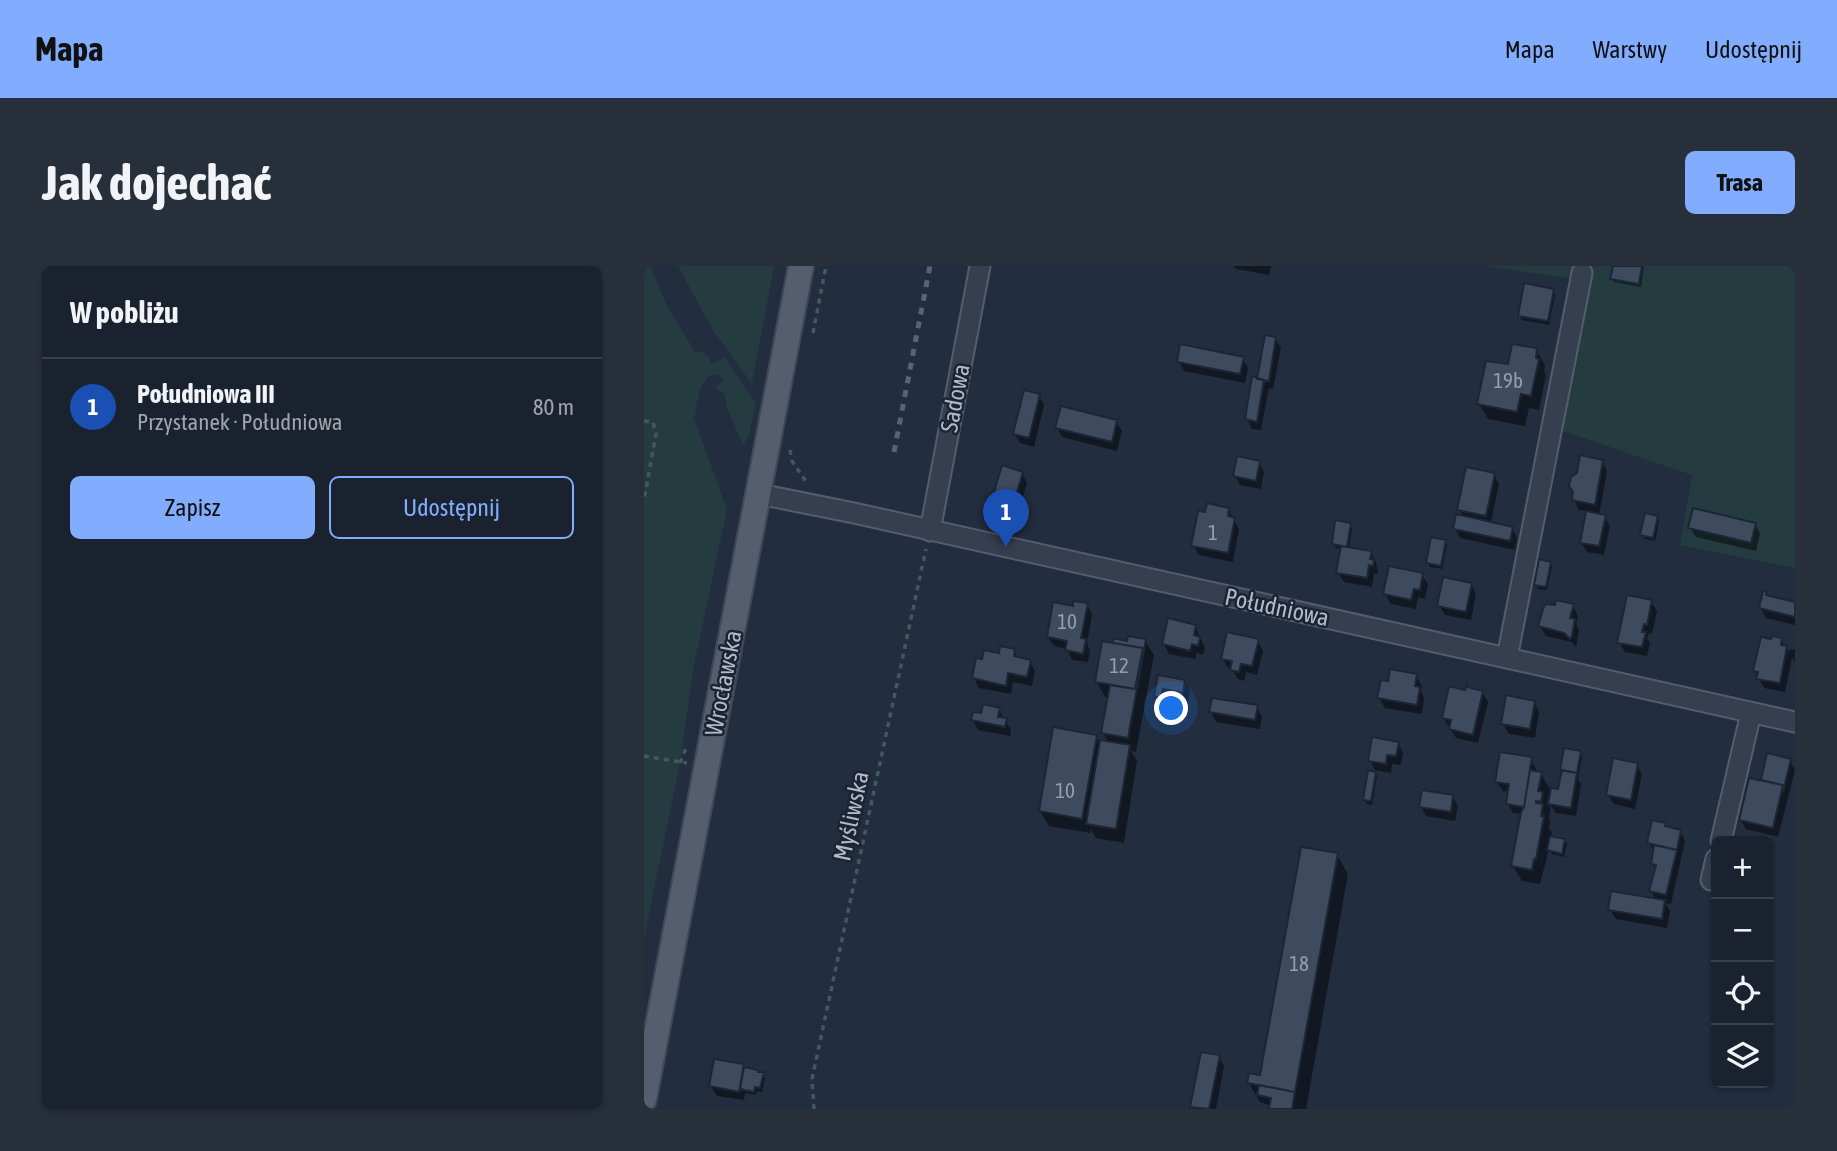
<!DOCTYPE html>
<html lang="pl">
<meta charset="utf-8">
<style>
:root{--surface:#1a222f;--page:#272f3b;--text:#f1f3f6;--muted:#9fa4aa;--line:#383f4b;--accent:#82adff}
body{margin:0;font-family:"Asap Condensed",sans-serif;background:var(--page);color:var(--text)}
.controls{position:absolute;right:21px;bottom:21px;display:grid;overflow:hidden;border-radius:10px;box-shadow:0 2px 5px #0004}
.controls button{width:63px;height:63px;display:grid;place-items:center;padding:0;border:0;border-bottom:2px solid var(--line);background:var(--surface);color:var(--text);font:35px sans-serif}
.you{position:absolute;left:528px;top:443px;width:24px;height:24px;margin:-18px;border:5px solid #fff;border-radius:50%;background:#1a73e8;box-shadow:0 0 0 10px #1a73e833}
.badge{display:grid;place-items:center;width:46px;height:46px;border-radius:50%;background:var(--accent);color:#fff;font-size:23px;font-weight:700}
.pin{position:absolute;translate:-50% -58px;filter:drop-shadow(0 2px 4px #0008)}
.pin::after{content:'';position:absolute;top:37px;width:24px;height:21px;background:inherit;clip-path:polygon(0 0,100% 0,50% 100%)}
.list{margin:0;padding:0;list-style:none}
h2{display:flex;justify-content:space-between;align-items:center;height:91px;margin:0;padding:0 28px;font-size:30px}
h2 small{font-size:23px;font-weight:400;color:var(--muted)}
.list li{display:grid;grid-template-columns:46px 1fr auto;gap:21px;align-items:center;box-sizing:border-box;height:98px;padding:0 28px;border-top:2px solid var(--line)}
.list b{display:block;font-size:26px;white-space:nowrap}
.list p{margin:0;font-size:23px;white-space:nowrap;color:var(--muted)}
.list em{font-size:23px;font-style:normal;color:var(--muted)}
.actions{display:flex;gap:14px;padding:21px 28px}
.actions a{flex:1;padding:16px 0;border:2px solid var(--accent);border-radius:10px;text-align:center;font-size:24px;color:var(--accent)}
.actions .main{background:var(--accent);color:#111}
.icon{flex:none;width:38px;height:38px;fill:none;stroke:currentColor;stroke-width:2;stroke-linecap:round;stroke-linejoin:round}
.map{position:relative;flex:none;width:1151px;height:843px;overflow:hidden;border-radius:10px}
header{display:flex;align-items:center;gap:42px;box-sizing:border-box;height:98px;padding:0 35px;background:var(--accent);color:#111}
header strong{font-size:33px}
nav{display:flex;gap:38px;margin-inline-start:auto;font-size:24px}
.intro{display:flex;align-items:center;justify-content:space-between;box-sizing:border-box;height:168px;padding:0 42px}
h1{margin:0;font-size:49px}
.button{padding:18px 32px;border-radius:10px;background:var(--accent);color:#111;font-size:24px;font-weight:700}
main{display:flex;gap:42px;padding:0 42px}
aside{flex:1;background:var(--surface);border-radius:10px;box-shadow:0 2px 5px #0004}
.map>svg:first-child{display:block}
.green{fill:#243c40}
.shadow{fill:#0007}
.building{fill:#3e4b5f;stroke:#1d2636;stroke-width:2}
.lines{fill:none;stroke-linecap:round;stroke-linejoin:round}
.minor-casing{stroke:#545d6d;stroke-width:23}
.major-casing{stroke:#3f4858;stroke-width:28}
.path{stroke:#42595d;stroke-width:3.5;stroke-dasharray:5 5;stroke-linecap:butt}
.minor{stroke:#363f4f;stroke-width:19}
.major{stroke:#545e6f;stroke-width:24}
.rail{stroke:#586376;stroke-width:5;stroke-dasharray:7 7;stroke-linecap:butt}
.labels{text-anchor:middle;dominant-baseline:central;stroke-width:5;stroke-linejoin:round;paint-order:stroke}
.number-label{font-size:21px;fill:#959eaf}
.street-label{font-size:24px;fill:#b2baca;stroke:#1b2434}
</style>
<header>
<strong>Mapa</strong>
<nav><a>Mapa</a><a>Warstwy</a><a>Udostępnij</a></nav>
</header>
<div class="intro"><h1>Jak dojechać</h1><a class="button">Trasa</a></div>
<main>
<aside>
<h2>W pobliżu<small></small></h2>
<ul class="list">
<li><span class="badge" style="background:#1a4fb4">1</span><div><b>Południowa III</b><p>Przystanek · Południowa</p></div><em>80 m</em></li>
</ul>
<div class="actions"><a class="main">Zapisz</a><a>Udostępnij</a></div>
</aside>
<div class="map">
<svg width="1151" height="843" viewBox="0 0 1151 843">
<rect width="100%" height="100%" fill="#222d3f"/>
<path class="green" d="M 0,0 L 6,0 L 23,40 L 51,86 L 58,85 L 65,92 L 68,99 L 80,91 L 112,137 L 104,172 L 99,179 L 83,142 L 80,127 L 74,124 L 71,119 L 76,119 L 80,115 L 75,109 L 69,108 L 63,112 L 56,123 L 50,152 L 83,244 L 50,399 L 36,497 L 0,672 Z
M 34,0 L 130,0 L 108,118 L 68,63 Z
M 841,0 L 1151,0 L 1151,302 L 1036,279 L 1048,209 L 910,162 L 937,14 Z"/>
<path class="shadow" d="M 590,0 L 627,0 L 625,9 L 592,3 Z
M 970,0 L 1000,0 L 997,21 L 970,16 L 968,12 Z
M 909,24 L 911,29 L 905,59 L 878,54 L 876,49 Z
M 631,73 L 637,82 L 629,123 L 625,122 L 617,164 L 608,163 L 603,153 Z
M 892,84 L 901,99 L 900,105 L 902,109 L 895,144 L 885,142 L 881,160 L 844,153 L 835,138 L 865,100 Z
M 598,92 L 604,102 L 601,117 L 540,105 L 535,95 Z
M 395,130 L 400,139 L 390,181 L 376,177 L 371,168 Z
M 472,156 L 478,165 L 473,185 L 418,171 L 413,161 Z
M 958,195 L 963,205 L 955,249 L 960,250 L 966,260 L 960,289 L 943,286 L 937,277 L 943,245 L 935,244 L 930,234 Z
M 614,196 L 620,206 L 617,223 L 596,219 L 591,210 Z
M 378,207 L 383,217 L 371,258 L 353,252 L 347,243 Z
M 850,208 L 855,218 L 847,257 L 868,262 L 873,272 L 871,284 L 816,272 L 811,262 L 820,251 L 815,243 Z
M 584,243 L 595,263 L 589,296 L 555,289 L 549,279 Z
M 1013,251 L 1015,256 L 1011,275 L 1001,273 L 998,269 Z
M 1111,258 L 1116,268 L 1112,285 L 1052,271 L 1046,261 Z
M 706,259 L 708,263 L 705,283 L 727,287 L 732,296 L 734,308 L 730,308 L 728,321 L 700,316 L 694,307 L 699,283 L 692,282 L 689,278 Z
M 801,276 L 803,280 L 798,303 L 786,301 L 784,297 Z
M 906,297 L 908,301 L 903,324 L 894,323 L 892,318 Z
M 778,309 L 784,318 L 781,333 L 774,331 L 772,343 L 747,338 L 741,328 Z
M 827,318 L 832,328 L 827,354 L 801,349 L 795,339 Z
M 1122,327 L 1124,331 L 1151,338 L 1151,359 L 1122,352 L 1117,342 Z
M 1007,336 L 1013,345 L 1008,368 L 1005,367 L 1003,373 L 1006,377 L 1003,390 L 981,386 L 975,376 Z
M 443,339 L 448,348 L 443,378 L 446,384 L 444,396 L 428,394 L 423,383 L 410,380 L 404,371 L 430,342 Z
M 929,340 L 934,350 L 932,358 L 935,364 L 932,381 L 928,376 L 902,370 L 896,360 Z
M 551,360 L 561,382 L 559,389 L 553,387 L 551,393 L 525,388 L 520,378 Z
M 1137,374 L 1146,387 L 1146,383 L 1151,384 L 1151,396 L 1148,391 L 1141,426 L 1120,422 L 1111,405 L 1128,375 Z
M 501,375 L 510,389 L 492,486 L 487,485 L 493,495 L 480,577 L 452,572 L 447,563 L 446,567 L 405,560 L 396,545 L 452,471 L 455,475 L 465,477 L 459,467 L 465,431 L 461,431 L 453,416 L 484,377 Z
M 614,375 L 619,385 L 613,409 L 602,406 L 600,415 L 594,413 L 588,403 L 584,402 L 579,393 Z
M 370,385 L 375,393 L 386,396 L 391,405 L 388,420 L 369,416 L 367,428 L 335,422 L 330,412 L 339,395 Z
M 772,410 L 778,420 L 777,425 L 780,432 L 778,448 L 741,442 L 735,432 L 745,417 Z
M 515,411 L 540,415 L 546,425 L 544,435 L 523,432 L 520,443 L 512,430 Z
M 838,426 L 844,436 L 834,477 L 812,472 L 799,451 Z
M 890,436 L 895,446 L 891,472 L 865,468 L 859,458 Z
M 613,441 L 618,451 L 616,463 L 572,456 L 567,446 Z
M 355,444 L 367,464 L 366,470 L 334,464 L 329,454 Z
M 754,477 L 759,487 L 757,499 L 748,498 L 747,507 L 731,504 L 726,494 Z
M 936,487 L 938,491 L 934,513 L 937,518 L 932,550 L 912,547 L 907,539 L 905,552 L 906,554 L 905,562 L 908,567 L 907,572 L 920,574 L 923,578 L 920,591 L 908,588 L 905,583 L 896,618 L 878,615 L 869,600 L 879,548 L 869,547 L 864,537 L 865,526 L 859,525 L 853,516 L 886,493 L 892,503 L 891,507 L 897,508 L 906,523 L 903,536 L 905,541 L 909,524 L 916,525 Z
M 1124,490 L 1146,495 L 1151,504 L 1134,571 L 1102,563 L 1097,554 L 1118,516 Z
M 992,498 L 998,508 L 991,543 L 970,538 L 964,529 Z
M 731,507 L 733,511 L 728,539 L 723,538 L 721,534 Z
M 808,530 L 814,540 L 811,555 L 782,550 L 777,541 Z
M 1021,559 L 1023,562 L 1036,565 L 1041,575 L 1027,638 L 1021,637 L 1026,645 L 1023,662 L 972,653 L 966,644 L 1012,634 L 1007,625 L 1012,604 L 1008,597 L 1010,587 L 1005,577 Z
M 693,589 L 704,608 L 662,843 L 627,843 L 627,840 L 616,836 L 605,817 L 618,811 Z
M 575,791 L 580,800 L 572,843 L 550,843 L 548,841 Z
M 99,800 L 101,803 L 118,808 L 121,812 L 118,826 L 113,825 L 112,829 L 101,827 L 100,834 L 73,830 L 67,820 Z"/>
<path class="building" d="M 969,0 L 998,0 L 995,18 L 966,13 Z
M 880,17 L 910,23 L 904,55 L 874,50 Z
M 621,69 L 632,71 L 625,115 L 613,113 Z
M 536,78 L 600,91 L 596,108 L 533,96 Z
M 868,78 L 893,82 L 892,92 L 895,93 L 887,130 L 877,128 L 873,146 L 833,138 L 842,95 L 864,98 Z
M 608,110 L 620,114 L 613,156 L 601,153 Z
M 380,124 L 396,128 L 385,172 L 369,168 Z
M 417,140 L 473,154 L 468,176 L 411,162 Z
M 936,189 L 959,194 L 951,239 L 928,234 L 929,226 L 925,220 L 927,211 L 933,207 Z
M 593,190 L 616,195 L 612,215 L 589,210 Z
M 358,199 L 379,206 L 366,249 L 345,243 Z
M 822,201 L 851,207 L 842,250 L 813,244 Z
M 563,237 L 585,242 L 584,250 L 591,252 L 584,287 L 547,280 L 554,245 L 561,246 Z
M 1049,242 L 1112,257 L 1107,277 L 1044,262 Z
M 942,245 L 962,249 L 955,280 L 936,277 Z
M 1001,247 L 1014,250 L 1009,272 L 996,269 Z
M 812,248 L 869,261 L 866,275 L 809,263 Z
M 691,254 L 707,257 L 703,281 L 688,278 Z
M 787,271 L 802,274 L 797,300 L 782,297 Z
M 697,280 L 728,285 L 726,293 L 730,294 L 729,300 L 725,299 L 723,312 L 692,307 Z
M 895,293 L 907,296 L 902,321 L 890,319 Z
M 745,300 L 779,307 L 776,324 L 770,323 L 767,334 L 739,328 Z
M 799,311 L 828,317 L 822,346 L 793,340 Z
M 1119,325 L 1123,326 L 1122,329 L 1151,336 L 1151,351 L 1115,342 Z
M 983,329 L 1008,334 L 1003,359 L 1000,358 L 998,366 L 1002,366 L 998,381 L 973,377 Z
M 912,334 L 930,338 L 926,352 L 931,353 L 928,370 L 926,373 L 920,367 L 894,360 L 900,340 L 903,338 L 911,339 Z
M 429,335 L 444,337 L 437,372 L 442,373 L 439,388 L 421,384 L 423,375 L 403,371 L 409,336 L 429,340 Z
M 524,352 L 552,359 L 550,369 L 556,371 L 554,380 L 548,378 L 546,385 L 518,378 Z
M 583,366 L 615,373 L 608,400 L 597,398 L 595,406 L 586,404 L 588,395 L 577,393 Z
M 484,370 L 502,373 L 484,472 L 457,467 L 466,419 L 491,423 L 499,382 L 469,377 L 469,372 L 483,375 Z
M 1128,370 L 1138,372 L 1137,379 L 1143,380 L 1136,417 L 1112,413 L 1114,406 L 1109,405 L 1117,371 L 1127,373 Z
M 458,375 L 499,382 L 491,423 L 451,416 Z
M 356,380 L 371,383 L 370,390 L 387,394 L 383,411 L 364,407 L 362,420 L 328,412 L 332,392 L 338,393 L 340,384 L 355,387 Z
M 746,403 L 773,408 L 771,420 L 776,421 L 773,439 L 733,432 L 737,414 L 744,415 Z
M 514,409 L 541,414 L 539,427 L 519,423 L 517,434 L 513,434 L 513,431 L 510,430 Z
M 823,417 L 823,421 L 839,425 L 829,469 L 805,463 L 807,454 L 798,452 L 805,420 L 821,424 Z
M 862,429 L 891,435 L 886,463 L 857,458 Z
M 568,432 L 614,439 L 611,454 L 565,446 Z
M 339,438 L 356,442 L 354,451 L 363,452 L 361,461 L 327,454 L 329,446 L 337,447 Z
M 409,461 L 453,469 L 438,553 L 395,545 Z
M 728,471 L 755,476 L 752,490 L 743,489 L 742,498 L 724,495 Z
M 456,474 L 486,479 L 472,563 L 442,558 Z
M 920,482 L 937,485 L 933,507 L 916,504 Z
M 856,486 L 888,491 L 880,541 L 862,538 L 865,518 L 851,516 Z
M 1123,487 L 1147,493 L 1139,526 L 1139,519 L 1117,514 Z
M 969,492 L 994,497 L 987,534 L 962,529 Z
M 724,504 L 732,506 L 727,535 L 719,534 Z
M 886,504 L 898,506 L 894,525 L 899,526 L 897,536 L 892,535 L 892,537 L 899,538 L 897,550 L 900,550 L 892,593 L 890,593 L 888,604 L 867,600 L 877,546 L 880,541 Z
M 918,504 L 933,507 L 927,542 L 904,538 L 907,522 L 914,523 Z
M 1105,512 L 1139,519 L 1129,562 L 1095,554 Z
M 778,524 L 809,529 L 807,546 L 775,541 Z
M 1008,554 L 1022,557 L 1021,560 L 1037,564 L 1033,584 L 1003,577 Z
M 906,570 L 921,573 L 918,588 L 903,584 Z
M 1010,579 L 1033,584 L 1022,629 L 1005,625 L 1012,599 L 1007,598 Z
M 657,581 L 694,587 L 651,826 L 603,817 L 605,807 L 616,809 Z
M 967,625 L 1021,634 L 1018,653 L 964,644 Z
M 557,786 L 576,789 L 565,843 L 546,841 Z
M 70,793 L 100,798 L 95,826 L 65,820 Z
M 100,801 L 114,804 L 114,806 L 120,806 L 116,822 L 111,821 L 110,826 L 96,823 Z
M 615,819 L 651,826 L 648,843 L 625,843 L 627,832 L 613,829 Z"/>
<g class="lines">
<g class="minor-casing">
<path id="minor" d="M 115,228 L 210,247 L 1151,456
M 286,265 L 336,0
M 863,392 L 938,7
M 1077,575 L 1107,447
M 1067,614 L 1072,593"/>
</g>
<g class="major-casing">
<path id="major" d="M 0,833 L 157,0"/>
</g>
<path class="path" d="M 169,67 L 182,0
M 0,155 L 9,156 L 12,168 L 0,234
M 146,184 L 148,195 L 163,217
M 0,490 L 43,497
M 36,497 L 42,482
M 170,843 L 168,813 L 282,283"/>
<use href="#minor" class="minor"/>
<use href="#major" class="major"/>
<path class="rail" d="M 250,186 L 286,0"/>
</g>
<g class="labels">
<g class="number-label">
<text x="864" y="114">19b</text>
<text x="569" y="266">1</text>
<text x="423" y="355">10</text>
<text x="475" y="399">12</text>
<text x="421" y="524">10</text>
<text x="655" y="697">18</text>
</g>
<g class="street-label">
<text transform="translate(311 132) rotate(-79)">Sadowa</text>
<text transform="translate(633 341) rotate(12)">Południowa</text>
<text transform="translate(79 417) rotate(-79)">Wrocławska</text>
<text transform="translate(207 550) rotate(-78)">Myśliwska</text>
</g>
</g>
</svg>
<div class="controls">
<button>+</button>
<button>−</button>
<button><svg class="icon" aria-label="locate" viewBox="0 0 24 24"><circle cx="12" cy="12" r="6"/><path d="M12 2v4M12 18v4M2 12h4M18 12h4"/></svg></button>
<button><svg class="icon" aria-label="layers" viewBox="0 0 24 24"><path d="M12 4l9 5-9 5-9-5zM3 14l9 5 9-5"/></svg></button>
</div>
<div class="you"></div>
<div class="pin badge" style="left:362px;top:281px;background:#1a4fb4">1</div>
</div>
</main>
